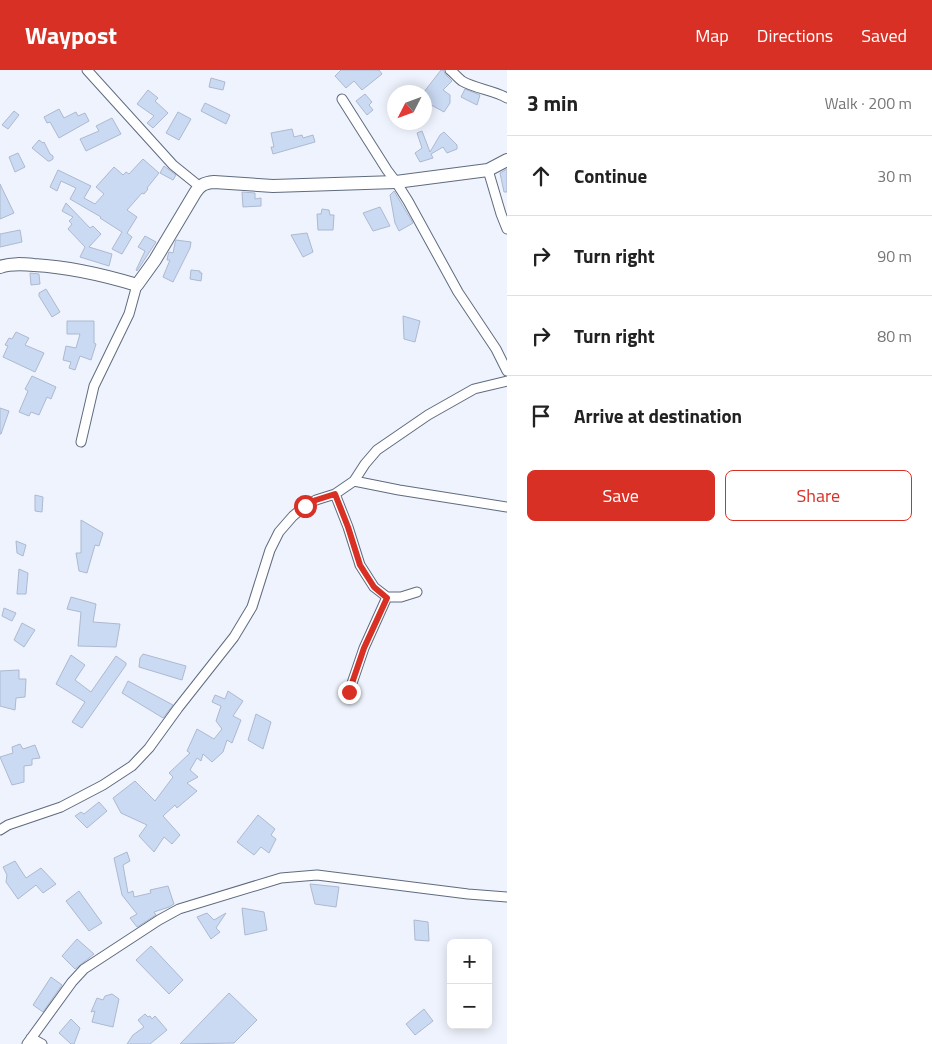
<!DOCTYPE html>
<meta charset="utf-8">
<style>
:root{--surface:#fff;--page:#f2f2f2;--text:#222;--muted:#767676;--line:#e0e0e0;--accent:#d93025}
body{margin:0;font-family:"Titillium Web",sans-serif;background:var(--page);color:var(--text)}
.controls{position:absolute;right:15px;bottom:15px;display:grid;overflow:hidden;border-radius:8px;box-shadow:0 2px 12px #0003}
.controls button{width:45px;height:45px;display:grid;place-items:center;padding:0;border:0;border-bottom:1px solid var(--line);background:var(--surface);color:var(--text);font:25px sans-serif}
.compass{position:absolute;left:387px;top:15px;width:45px;height:45px;border-radius:50%;background:var(--surface);box-shadow:0 2px 12px #0003;rotate:228deg}
.stop{position:absolute;width:15px;height:15px;margin:-11px;border:4px solid #d93025;border-radius:50%;background:#fff}
.stop.end{background:#d93025;border-color:#fff;box-shadow:0 1px 5px #0008}
.list{margin:0;padding:0;list-style:none}
h2{display:flex;justify-content:space-between;align-items:center;height:65px;margin:0;padding:0 20px;font-size:21px}
h2 small{font-size:16px;font-weight:400;color:var(--muted)}
.list li{display:grid;grid-template-columns:32px 1fr auto;gap:15px;align-items:center;box-sizing:border-box;height:80px;padding:0 20px;border-top:1px solid var(--line)}
.list b{display:block;font-size:19px;white-space:nowrap}
.list em{font-size:16px;font-style:normal;color:var(--muted)}
.actions{display:flex;gap:10px;padding:15px 20px}
.actions a{flex:1;padding:11px 0;border:1px solid var(--accent);border-radius:8px;text-align:center;font-size:18px;color:var(--accent)}
.actions .main{background:var(--accent);color:#fff}
.icon{flex:none;width:28px;height:28px;fill:none;stroke:currentColor;stroke-width:2;stroke-linecap:round;stroke-linejoin:round}
.map{position:relative;flex:none;width:507px;height:974px;overflow:hidden}
header{display:flex;align-items:center;gap:30px;box-sizing:border-box;height:70px;padding:0 25px;background:var(--accent);color:#fff}
header strong{font-size:24px}
nav{display:flex;gap:28px;margin-inline-start:auto;font-size:18px}
main{display:flex}
aside{flex:1;background:var(--surface)}
.map>svg:first-child{display:block}
.building{fill:#cbdaf3;stroke:#acb9d0}
.lines{fill:none;stroke-linecap:round;stroke-linejoin:round}
.street-casing{stroke:#5f6b7f;stroke-width:11}
.secondary-casing{stroke:#5f6b7f;stroke-width:14}
.street{stroke:#fff;stroke-width:9}
.secondary{stroke:#fff;stroke-width:12}
.route{stroke:#d93025;stroke-width:6}
</style>
<header>
<strong>Waypost</strong>
<nav><a>Map</a><a>Directions</a><a>Saved</a></nav>
</header>
<main>
<div class="map">
<svg width="507" height="974" viewBox="0 0 507 974">
<rect width="100%" height="100%" fill="#eef3fd"/>
<path class="building" d="M 341,0 L 379,0 L 382,4 L 362,20 L 354,11 L 346,18 L 335,6 Z
M 441,0 L 443,0 L 446,5 L 452,11 L 443,20 L 450,25 L 450,33 L 444,42 L 424,31 L 424,22 Z
M 211,8 L 225,12 L 223,20 L 209,17 Z
M 465,19 L 480,25 L 477,35 L 461,27 Z
M 148,20 L 158,28 L 155,31 L 168,43 L 153,58 L 147,53 L 154,46 L 137,34 Z
M 365,24 L 372,32 L 369,35 L 373,40 L 367,45 L 356,31 Z
M 205,33 L 230,45 L 226,54 L 201,41 Z
M 59,39 L 64,48 L 76,42 L 78,46 L 85,43 L 89,51 L 59,68 L 50,52 L 47,53 L 44,47 Z
M 14,41 L 19,45 L 8,59 L 2,55 Z
M 178,42 L 191,49 L 179,70 L 166,63 Z
M 112,48 L 121,64 L 86,81 L 80,69 L 99,61 L 96,56 Z
M 292,59 L 294,67 L 302,65 L 303,68 L 313,65 L 315,72 L 273,84 L 271,77 L 274,77 L 271,63 Z
M 422,61 L 430,82 L 440,65 L 444,62 L 457,75 L 457,79 L 447,83 L 443,77 L 431,84 L 433,88 L 420,92 L 415,83 L 422,78 L 417,63 Z
M 39,70 L 43,73 L 44,72 L 50,84 L 53,86 L 53,89 L 50,91 L 48,91 L 32,78 Z
M 18,83 L 25,97 L 15,102 L 9,87 Z
M 143,89 L 159,103 L 147,118 L 148,119 L 144,124 L 142,123 L 127,140 L 137,147 L 127,163 L 132,167 L 122,184 L 112,179 L 122,162 L 100,148 L 101,147 L 70,129 L 76,118 L 61,111 L 57,121 L 50,117 L 58,100 L 91,116 L 84,128 L 95,134 L 104,124 L 96,117 L 114,97 L 123,105 L 126,102 L 129,104 Z
M 164,96 L 176,105 L 173,110 L 160,103 Z
M 507,99 L 507,122 L 504,122 L 500,103 Z
M 0,114 L 14,143 L 0,149 Z
M 394,121 L 413,153 L 399,161 L 395,153 L 390,125 Z
M 242,122 L 255,123 L 255,129 L 261,128 L 261,136 L 243,137 Z
M 66,133 L 90,158 L 93,156 L 101,164 L 89,177 L 112,184 L 109,196 L 80,187 L 85,177 L 68,159 L 72,154 L 69,151 L 73,147 L 62,141 Z
M 380,137 L 390,156 L 373,161 L 363,143 Z
M 322,139 L 329,140 L 330,145 L 334,145 L 333,160 L 318,160 L 317,144 L 321,144 Z
M 20,160 L 22,172 L 0,177 L 0,164 Z
M 307,163 L 313,182 L 303,187 L 291,165 Z
M 145,166 L 156,172 L 137,201 L 136,200 L 145,181 L 138,177 Z
M 176,170 L 191,172 L 190,178 L 173,212 L 163,207 L 170,190 L 167,190 L 168,185 L 169,182 L 173,183 L 175,173 Z
M 191,200 L 200,201 L 200,203 L 202,203 L 201,211 L 190,209 Z
M 30,203 L 39,204 L 40,214 L 31,215 Z
M 46,219 L 60,242 L 52,247 L 39,226 L 39,223 Z
M 403,246 L 420,251 L 415,272 L 404,269 Z
M 67,251 L 94,251 L 94,273 L 96,274 L 91,290 L 80,286 L 75,300 L 69,298 L 71,292 L 63,290 L 66,276 L 76,278 L 80,264 L 67,264 Z
M 16,262 L 29,268 L 25,275 L 44,283 L 35,302 L 3,287 L 8,276 L 5,275 L 9,268 L 12,269 Z
M 32,306 L 56,317 L 51,329 L 47,327 L 39,345 L 31,342 L 29,346 L 19,342 L 28,321 L 25,319 Z
M 0,338 L 9,341 L 1,364 L 0,364 Z
M 35,425 L 43,427 L 42,442 L 35,441 Z
M 81,450 L 103,463 L 99,476 L 95,475 L 87,503 L 79,501 L 76,483 L 81,483 Z
M 16,471 L 26,475 L 23,486 L 17,483 Z
M 19,499 L 28,503 L 26,524 L 17,524 Z
M 71,527 L 96,534 L 93,552 L 120,554 L 116,577 L 78,576 L 81,542 L 67,539 Z
M 4,538 L 16,543 L 12,551 L 2,546 Z
M 22,553 L 35,560 L 24,577 L 14,570 Z
M 143,584 L 186,596 L 182,610 L 139,597 L 140,588 Z
M 71,585 L 85,595 L 75,610 L 91,622 L 116,586 L 126,593 L 126,595 L 82,658 L 72,652 L 85,632 L 56,614 Z
M 19,600 L 19,609 L 26,609 L 25,627 L 16,628 L 15,640 L 0,636 L 0,601 Z
M 128,611 L 173,635 L 163,648 L 122,623 Z
M 228,621 L 243,631 L 233,646 L 241,650 L 232,673 L 227,670 L 223,682 L 212,692 L 203,684 L 201,691 L 197,688 L 190,700 L 198,707 L 187,713 L 197,721 L 177,738 L 175,735 L 163,746 L 180,765 L 172,774 L 164,767 L 154,782 L 139,766 L 147,755 L 121,743 L 113,728 L 135,711 L 155,731 L 173,707 L 169,703 L 190,683 L 187,681 L 197,659 L 214,669 L 222,659 L 216,651 L 221,636 L 212,632 L 215,625 L 225,629 Z
M 256,644 L 271,652 L 263,679 L 248,670 Z
M 20,674 L 23,679 L 35,675 L 40,688 L 32,689 L 32,695 L 24,696 L 24,712 L 12,715 L 0,687 L 13,683 L 12,677 Z
M 99,732 L 107,741 L 87,758 L 75,746 L 81,742 L 84,744 Z
M 258,745 L 275,759 L 271,765 L 276,769 L 269,783 L 261,777 L 254,785 L 237,772 Z
M 127,782 L 130,791 L 123,795 L 128,823 L 133,821 L 134,827 L 151,823 L 150,820 L 168,816 L 174,834 L 169,837 L 154,842 L 156,845 L 137,857 L 130,848 L 137,844 L 122,825 L 114,788 Z
M 15,791 L 26,808 L 41,798 L 56,814 L 43,823 L 36,815 L 18,829 L 6,812 L 7,805 L 3,797 Z
M 310,814 L 339,817 L 336,837 L 315,834 Z
M 79,821 L 102,853 L 89,861 L 66,831 Z
M 242,838 L 264,842 L 267,860 L 245,865 Z
M 207,843 L 214,850 L 226,843 L 216,858 L 220,862 L 211,869 L 197,847 Z
M 414,850 L 428,852 L 429,871 L 415,870 Z
M 77,869 L 94,884 L 75,899 L 62,886 Z
M 151,876 L 183,910 L 169,924 L 136,890 Z
M 51,907 L 62,915 L 43,942 L 33,935 Z
M 229,923 L 257,950 L 234,973 L 180,974 Z
M 112,924 L 119,929 L 113,957 L 92,952 L 95,941 L 91,942 L 97,928 L 103,930 L 105,926 Z
M 424,939 L 433,951 L 415,965 L 406,954 Z
M 145,944 L 148,947 L 150,946 L 152,949 L 155,946 L 167,960 L 150,974 L 127,974 L 133,965 L 144,957 L 138,950 Z
M 71,949 L 80,958 L 74,974 L 71,974 L 59,963 Z"/>
<g class="lines">
<g class="street-casing">
<path id="street" d="M 87,0 L 173,95 L 199,116
M 450,0 C 454,3 458,8 462,11 C 476,19 493,20 507,28
M 342,29 L 387,100 L 396,112 L 408,131 L 458,222 L 496,279 L 507,301
M 488,100 L 501,144 L 507,159
M 81,372 L 94,316 L 129,244 L 137,215
M 354,411 L 399,420 L 507,437
M 335,424 L 348,457 L 360,495 L 374,517 L 387,527 L 401,527 L 417,522
M 349,622 L 364,578 L 387,527
M 0,760 L 8,755 L 61,737 L 103,715 L 132,696 L 149,678 L 178,638 L 234,567 L 252,537 L 270,480 L 279,462 L 293,446 L 305,436 L 316,430 L 335,424 L 354,411 L 365,394 L 377,380 L 428,345 L 474,319 L 507,311
M 31,968 L 42,974
M 27,974 L 72,912 L 84,899 L 159,850 L 179,839 L 281,808 L 317,805 L 468,824 L 507,827"/>
</g>
<g class="secondary-casing">
<path id="secondary" d="M 0,197 C 11,193 23,194 34,195 C 69,197 104,205 137,215 L 155,190 L 195,123 C 200,115 204,113 214,112 L 273,116 L 396,112 L 488,100 L 507,90"/>
</g>
<use href="#street" class="street"/>
<use href="#secondary" class="secondary"/>
</g>
<g class="lines">
<path class="route" d="M 305,436 L 316,430 L 335,424 L 348,457 L 360,495 L 374,517 L 387,528 L 364,578 L 349,622"/>
</g>
</svg>
<div class="controls">
<button>+</button>
<button>−</button>
</div>
<svg class="compass" viewBox="-18 -18 36 36"><path d="M0-13l5 13h-10z" fill="#e53935"/><path d="M0 13l5-13h-10z" fill="#767676"/></svg>
<div class="stop" style="left:305px;top:436px"></div>
<div class="stop end" style="left:349px;top:622px"></div>
</div>
<aside>
<h2>3 min<small>Walk · 200 m</small></h2>
<ul class="list">
<li><svg class="icon" aria-label="ahead" viewBox="0 0 24 24"><path d="M12 20V5M6 11l6-6 6 6"/></svg><div><b>Continue</b></div><em>30 m</em></li>
<li><svg class="icon" aria-label="right" viewBox="0 0 24 24"><path d="M7 20v-9h11M14 6l5 5-5 5"/></svg><div><b>Turn right</b></div><em>90 m</em></li>
<li><svg class="icon" aria-label="right" viewBox="0 0 24 24"><path d="M7 20v-9h11M14 6l5 5-5 5"/></svg><div><b>Turn right</b></div><em>80 m</em></li>
<li><svg class="icon" aria-label="arrive" viewBox="0 0 24 24"><path d="M6 21V4h12l-3 4 3 4H6"/></svg><div><b>Arrive at destination</b></div></li>
</ul>
<div class="actions"><a class="main">Save</a><a>Share</a></div>
</aside>
</main>
